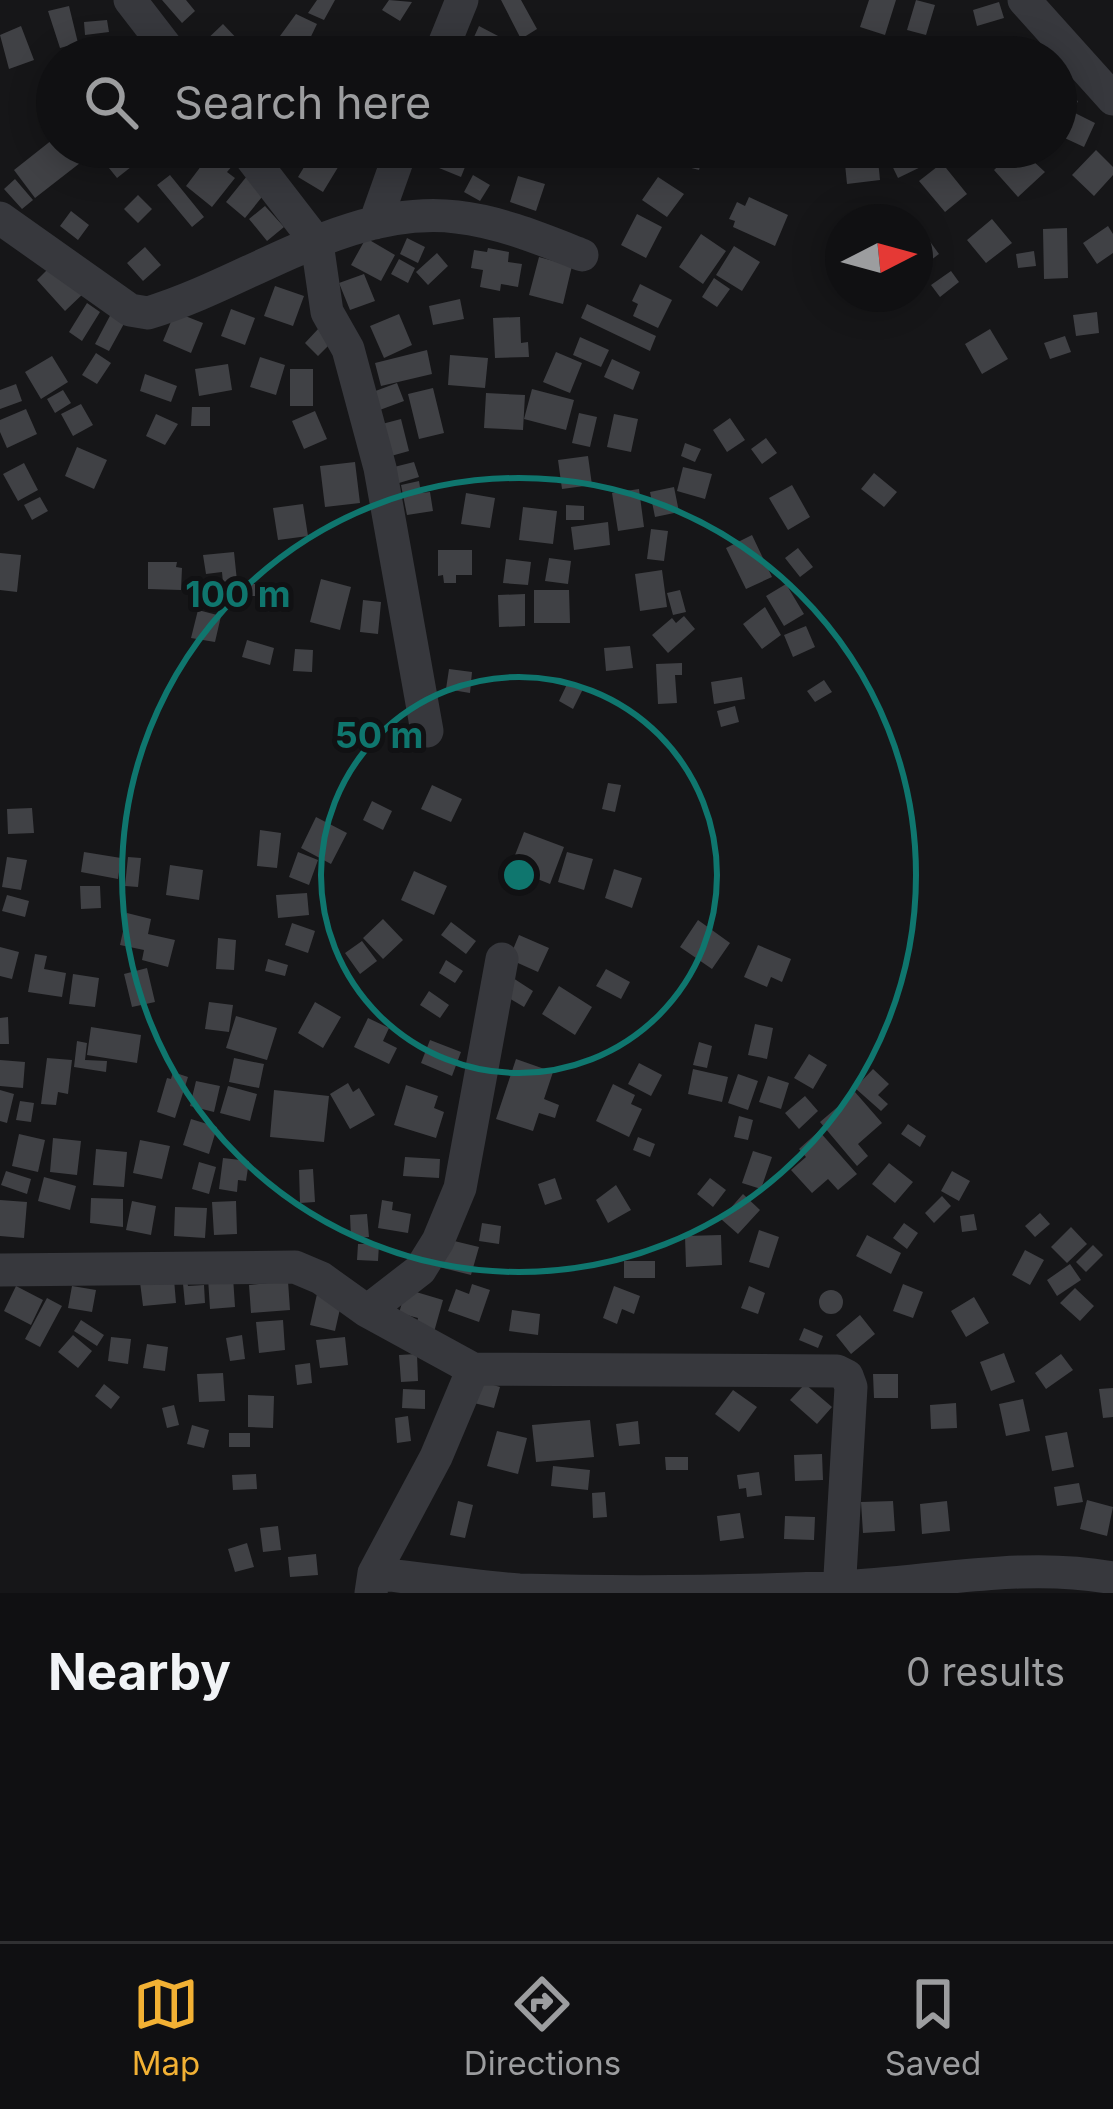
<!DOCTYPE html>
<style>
:root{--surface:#101012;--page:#1e1e20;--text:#f1f3f6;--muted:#9c9d9f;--line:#303032;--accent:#f2b134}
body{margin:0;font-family:Inter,sans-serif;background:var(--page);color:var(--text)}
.compass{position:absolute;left:825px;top:204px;width:108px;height:108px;border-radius:50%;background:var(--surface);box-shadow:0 6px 30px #0003;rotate:84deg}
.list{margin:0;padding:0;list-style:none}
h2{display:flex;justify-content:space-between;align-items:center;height:156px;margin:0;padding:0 48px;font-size:51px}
h2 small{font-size:39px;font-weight:400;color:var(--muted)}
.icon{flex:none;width:66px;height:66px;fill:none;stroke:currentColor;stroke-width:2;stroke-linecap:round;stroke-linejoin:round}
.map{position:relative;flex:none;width:1113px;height:1593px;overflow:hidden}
.search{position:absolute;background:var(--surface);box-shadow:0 6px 30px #0003;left:36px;right:36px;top:36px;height:132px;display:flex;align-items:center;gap:30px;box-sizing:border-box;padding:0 42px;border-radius:66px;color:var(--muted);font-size:45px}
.sheet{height:348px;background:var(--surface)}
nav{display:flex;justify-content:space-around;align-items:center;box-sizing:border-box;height:168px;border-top:3px solid var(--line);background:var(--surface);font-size:33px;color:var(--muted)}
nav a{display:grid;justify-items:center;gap:6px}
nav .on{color:var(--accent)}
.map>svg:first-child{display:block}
.building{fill:#404145}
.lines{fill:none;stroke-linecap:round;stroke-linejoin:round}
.street{stroke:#37383d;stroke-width:33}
.ring{fill:none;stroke:#0f766e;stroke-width:6}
.centre{fill:#0f766e;stroke:#111113;stroke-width:6}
.ring-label{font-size:36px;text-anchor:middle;font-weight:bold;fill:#0f766e;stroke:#111113;stroke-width:10;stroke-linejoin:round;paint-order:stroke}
</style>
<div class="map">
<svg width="1113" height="1593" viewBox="0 0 1113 1593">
<rect width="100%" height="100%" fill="#161618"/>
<path class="building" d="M 162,0 L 186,0 L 195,11 L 182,23 Z
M 317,0 L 335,0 L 324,20 L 308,13 Z
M 389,0 L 412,2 L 400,21 L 382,10 Z
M 501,0 L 521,0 L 537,29 L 521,39 Z
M 869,0 L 896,0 L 885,35 L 860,27 Z
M 916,0 L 935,5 L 926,35 L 907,30 Z
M 999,2 L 1004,18 L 977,26 L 973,10 Z
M 69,6 L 78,43 L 60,48 L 48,11 Z
M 296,14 L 317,24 L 304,51 L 280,36 Z
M 107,20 L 109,32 L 85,35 L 84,22 Z
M 223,24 L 241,43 L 225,57 L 212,57 L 201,45 Z
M 21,26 L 34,60 L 9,69 L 0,35 Z
M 479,26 L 521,48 L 517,57 L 465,57 Z
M 554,36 L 586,48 L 583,57 L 547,57 Z
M 104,37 L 106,53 L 113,52 L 114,57 L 86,57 L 84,40 Z
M 611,41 L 635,49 L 632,57 L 606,57 Z
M 1059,92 L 1078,101 L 1073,112 L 1095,123 L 1084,147 L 1056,134 Z
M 57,136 L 57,147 L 67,147 L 80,163 L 35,198 L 14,170 Z
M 428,147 L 473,147 L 461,177 L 422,161 Z
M 625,147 L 669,147 L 668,164 L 625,162 Z
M 681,147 L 706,147 L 699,170 L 676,164 Z
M 883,147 L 922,147 L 929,163 L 898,178 Z
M 1018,147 L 1045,172 L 1018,197 L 994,170 Z
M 214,149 L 234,164 L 227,172 L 235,178 L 212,207 L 186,186 Z
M 315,149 L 340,164 L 323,192 L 298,177 Z
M 877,150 L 880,180 L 847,184 L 844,154 Z
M 1096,150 L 1113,167 L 1113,175 L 1094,196 L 1072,175 Z
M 120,152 L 131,167 L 117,178 L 105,163 Z
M 942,163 L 967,194 L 945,212 L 919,181 Z
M 170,175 L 204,217 L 192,227 L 157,185 Z
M 473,175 L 490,185 L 480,201 L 464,192 Z
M 247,176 L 266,192 L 245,218 L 226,202 Z
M 518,176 L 545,184 L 536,211 L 510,202 Z
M 658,177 L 684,194 L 667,217 L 642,200 Z
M 15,179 L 33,200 L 22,209 L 4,189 Z
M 138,195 L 152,209 L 138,223 L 124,209 Z
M 749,197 L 788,215 L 775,246 L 733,227 L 735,221 L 729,219 L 737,202 L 745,206 Z
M 265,206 L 284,227 L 267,241 L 249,219 Z
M 71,211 L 89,225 L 78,240 L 60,226 Z
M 637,214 L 662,227 L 646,258 L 621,245 Z
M 992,219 L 1012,243 L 986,263 L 967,240 Z
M 1108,226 L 1113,234 L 1113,253 L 1097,264 L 1083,243 Z
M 1067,228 L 1068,278 L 1044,279 L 1043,229 Z
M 923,232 L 939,254 L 915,272 L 915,238 Z
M 701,234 L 726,251 L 703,284 L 679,267 Z
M 366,238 L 395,255 L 381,281 L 351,265 Z
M 407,238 L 425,247 L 418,263 L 400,254 Z
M 734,246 L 760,262 L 742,291 L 716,275 Z
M 145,247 L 161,265 L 143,281 L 127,263 Z
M 488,248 L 509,252 L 508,262 L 522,264 L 518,287 L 501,284 L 500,291 L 480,287 L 483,270 L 471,268 L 474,250 L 487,252 Z
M 1034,251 L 1036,266 L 1018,268 L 1016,254 Z
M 437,253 L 448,266 L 428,285 L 416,272 Z
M 539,257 L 572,266 L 563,304 L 529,295 Z
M 399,259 L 415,268 L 408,283 L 391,274 Z
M 57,260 L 86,291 L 65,311 L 37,280 Z
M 951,271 L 959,282 L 940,297 L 931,285 Z
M 364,274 L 375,301 L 350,310 L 339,283 Z
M 714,278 L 730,289 L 717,307 L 702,297 Z
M 640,284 L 672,300 L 658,328 L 633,316 L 638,304 L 632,301 Z
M 275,286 L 304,296 L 293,326 L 264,316 Z
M 460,299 L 464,319 L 433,325 L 429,306 Z
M 87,303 L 100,312 L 82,341 L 69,332 Z
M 587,304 L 656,336 L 650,351 L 581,318 Z
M 231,309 L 255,318 L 245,345 L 221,336 Z
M 112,312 L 126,320 L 109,351 L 95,344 Z
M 175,312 L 203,323 L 191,353 L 163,341 Z
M 1097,312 L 1099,333 L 1076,336 L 1073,315 Z
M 399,314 L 412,345 L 384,358 L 370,326 Z
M 520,317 L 521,343 L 528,342 L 529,357 L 495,358 L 493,318 Z
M 319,328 L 332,342 L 318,356 L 305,343 Z
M 990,329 L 1008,359 L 982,374 L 965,344 Z
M 1065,336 L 1071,352 L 1050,359 L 1044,343 Z
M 580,337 L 609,350 L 601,367 L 573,355 Z
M 427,350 L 432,374 L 381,386 L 375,363 Z
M 556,352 L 582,363 L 570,393 L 543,382 Z
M 96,353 L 111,363 L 97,384 L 82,375 Z
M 450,355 L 488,358 L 485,388 L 448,385 Z
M 52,356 L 68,382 L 41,399 L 25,372 Z
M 260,357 L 285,365 L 276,395 L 250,387 Z
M 612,359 L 640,372 L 633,390 L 604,377 Z
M 228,364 L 232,390 L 199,396 L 195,369 Z
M 290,369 L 313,369 L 313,406 L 290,406 Z
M 145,374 L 177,386 L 171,402 L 140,391 Z
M 397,383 L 404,401 L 377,411 L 370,393 Z
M 16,384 L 22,401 L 0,409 L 0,390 Z
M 433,388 L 444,433 L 419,439 L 408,394 Z
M 532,389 L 574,400 L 566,430 L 524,419 Z
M 63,390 L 71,403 L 55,413 L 47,399 Z
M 486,393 L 525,395 L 523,430 L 484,428 Z
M 81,404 L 93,425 L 73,436 L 61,414 Z
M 192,407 L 210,407 L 210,426 L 191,426 Z
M 26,409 L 37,434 L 7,448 L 0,432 L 0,420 Z
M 315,411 L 327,439 L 304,449 L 292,421 Z
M 579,413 L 597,417 L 590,447 L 572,443 Z
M 156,414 L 178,424 L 165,445 L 146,436 Z
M 614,414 L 638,419 L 631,452 L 607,447 Z
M 730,418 L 745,440 L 727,452 L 713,430 Z
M 401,419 L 409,451 L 391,456 L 382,424 Z
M 766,438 L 777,453 L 762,464 L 751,449 Z
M 685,443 L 701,449 L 695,462 L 681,456 Z
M 77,447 L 107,460 L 94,489 L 65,476 Z
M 588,456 L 592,485 L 562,489 L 558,460 Z
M 355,462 L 360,503 L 325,507 L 320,466 Z
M 414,462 L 419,477 L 399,483 L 394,467 Z
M 24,463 L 38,490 L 18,501 L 3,474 Z
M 683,467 L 712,474 L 705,499 L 677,491 Z
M 874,473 L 897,492 L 884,507 L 861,489 Z
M 419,481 L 421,493 L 430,492 L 433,511 L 407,515 L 401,485 Z
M 792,485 L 810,517 L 788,530 L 769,498 Z
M 674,487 L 679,512 L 655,517 L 650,492 Z
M 639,489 L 644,527 L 618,531 L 612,493 Z
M 466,493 L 495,498 L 490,528 L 461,524 Z
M 40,497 L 48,511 L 32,520 L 24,505 Z
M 303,504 L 308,536 L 278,540 L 273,508 Z
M 566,505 L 584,506 L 584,520 L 566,520 Z
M 523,507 L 557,511 L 553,544 L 519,540 Z
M 608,522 L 610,545 L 574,550 L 571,527 Z
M 651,529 L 668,531 L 664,561 L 647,559 Z
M 752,535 L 772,577 L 746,589 L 726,548 Z
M 798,548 L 813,567 L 800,577 L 785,558 Z
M 438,550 L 472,550 L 472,575 L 456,575 L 456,583 L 444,583 L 443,575 L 438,576 Z
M 234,552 L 237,581 L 223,583 L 222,572 L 206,574 L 203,555 Z
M 0,553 L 21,555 L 17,592 L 0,590 Z
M 549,558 L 571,561 L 568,584 L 545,581 Z
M 506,559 L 531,562 L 528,585 L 503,583 Z
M 148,562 L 177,562 L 176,567 L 182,568 L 181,590 L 148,589 Z
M 662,570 L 667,607 L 640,611 L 635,574 Z
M 321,579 L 351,587 L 340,630 L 310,622 Z
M 236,584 L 255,584 L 255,596 L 236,596 Z
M 786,584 L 804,614 L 784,626 L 766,596 Z
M 534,590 L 569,590 L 570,623 L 534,623 Z
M 680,590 L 686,612 L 673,615 L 667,593 Z
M 525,594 L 525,626 L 499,627 L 498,595 Z
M 363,600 L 381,602 L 378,634 L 360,632 Z
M 765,607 L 781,635 L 762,649 L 743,624 Z
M 198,610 L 221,616 L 215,642 L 191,638 Z
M 684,616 L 695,629 L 668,653 L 652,635 L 672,618 L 676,623 Z
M 806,626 L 815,647 L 793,657 L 784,635 Z
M 247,640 L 274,648 L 270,665 L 242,657 Z
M 630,646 L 633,668 L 606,671 L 604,648 Z
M 295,649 L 313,650 L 312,672 L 293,671 Z
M 682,663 L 682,675 L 675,675 L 677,703 L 658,704 L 656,664 Z
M 449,669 L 472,672 L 470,693 L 446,689 Z
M 742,677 L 745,699 L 714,704 L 711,682 Z
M 824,680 L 832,692 L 815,702 L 807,691 Z
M 568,682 L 583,689 L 573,709 L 559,701 Z
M 735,706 L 739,722 L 721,727 L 717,711 Z
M 608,783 L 621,785 L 615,812 L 602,809 Z
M 432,785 L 462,799 L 451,822 L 421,809 Z
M 372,801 L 392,811 L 383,830 L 363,820 Z
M 32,808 L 34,833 L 8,834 L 7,809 Z
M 316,817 L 347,833 L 331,864 L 301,848 Z
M 260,830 L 281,833 L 277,868 L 257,866 Z
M 524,832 L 564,847 L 550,884 L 510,868 Z
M 84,852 L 121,858 L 118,879 L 81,872 Z
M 298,852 L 318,860 L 309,885 L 289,877 Z
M 567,852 L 593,859 L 584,890 L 558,882 Z
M 7,857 L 27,860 L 21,890 L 2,887 Z
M 128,857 L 141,858 L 138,887 L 125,886 Z
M 170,865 L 203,870 L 199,900 L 166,895 Z
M 614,869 L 642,878 L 632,908 L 605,898 Z
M 414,871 L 447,886 L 434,915 L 401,900 Z
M 80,886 L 100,886 L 101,908 L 81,909 Z
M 307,893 L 309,915 L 278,918 L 276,895 Z
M 7,895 L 29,901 L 25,917 L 2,911 Z
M 127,913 L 151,919 L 148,934 L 175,940 L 168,967 L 142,960 L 144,950 L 120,945 Z
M 383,919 L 403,940 L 383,959 L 363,938 Z
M 698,920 L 730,943 L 712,969 L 680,947 Z
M 451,922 L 476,941 L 466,954 L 441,935 Z
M 292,923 L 315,931 L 308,953 L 285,945 Z
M 519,935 L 549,948 L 538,972 L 509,959 Z
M 218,938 L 236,940 L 234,970 L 216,969 Z
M 362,941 L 377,961 L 360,974 L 345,953 Z
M 758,945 L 791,959 L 782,982 L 771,977 L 767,987 L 744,977 Z
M 0,947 L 19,952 L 12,979 L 0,976 Z
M 35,954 L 47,956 L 44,969 L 66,973 L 62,997 L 28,992 Z
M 268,959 L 288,965 L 285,976 L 265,971 Z
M 446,960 L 463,971 L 455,983 L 439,973 Z
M 147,968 L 155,1002 L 132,1007 L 124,974 Z
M 606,969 L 630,982 L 621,999 L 596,986 Z
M 73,974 L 99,978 L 95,1007 L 69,1004 Z
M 513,978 L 533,991 L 524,1007 L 502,994 Z
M 559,986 L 592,1007 L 575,1035 L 542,1014 Z
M 429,991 L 449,1005 L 440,1018 L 420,1005 Z
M 209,1002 L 233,1005 L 229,1032 L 205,1029 Z
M 315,1002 L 341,1017 L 323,1048 L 298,1033 Z
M 236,1016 L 277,1028 L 267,1060 L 226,1048 Z
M 8,1017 L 9,1044 L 0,1044 L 0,1018 Z
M 368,1018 L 389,1028 L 383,1041 L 397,1048 L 389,1064 L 354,1047 Z
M 755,1024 L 773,1028 L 767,1059 L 748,1055 Z
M 91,1027 L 141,1035 L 137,1063 L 87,1055 Z
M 430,1040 L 461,1052 L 452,1076 L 421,1063 Z
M 77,1041 L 87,1043 L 85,1060 L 107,1061 L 106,1072 L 74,1067 Z
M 699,1042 L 712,1046 L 707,1068 L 693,1065 Z
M 809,1054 L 827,1065 L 813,1089 L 794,1078 Z
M 47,1058 L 72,1060 L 68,1094 L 58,1092 L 56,1105 L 41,1104 Z
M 234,1058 L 264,1064 L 259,1088 L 229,1082 Z
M 516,1059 L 553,1072 L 544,1099 L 559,1105 L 555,1118 L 539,1113 L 533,1131 L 496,1119 Z
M 0,1060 L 25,1062 L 23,1088 L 0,1086 Z
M 639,1063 L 662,1075 L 651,1096 L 628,1084 Z
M 693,1069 L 728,1077 L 722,1102 L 688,1094 Z
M 873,1069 L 889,1084 L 878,1095 L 888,1104 L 881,1111 L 855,1088 Z
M 173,1072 L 188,1077 L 175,1118 L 157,1112 L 167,1078 L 171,1079 Z
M 738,1074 L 758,1081 L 748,1110 L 728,1103 Z
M 768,1076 L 789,1083 L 781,1109 L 759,1102 Z
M 196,1081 L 220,1086 L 214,1112 L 190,1106 Z
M 348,1083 L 353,1092 L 359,1088 L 375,1115 L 350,1129 L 330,1094 Z
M 613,1084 L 635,1095 L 631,1104 L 642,1109 L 629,1137 L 596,1121 Z
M 406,1085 L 438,1096 L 434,1108 L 444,1112 L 436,1138 L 394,1125 Z
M 228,1086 L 257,1094 L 250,1121 L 220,1113 Z
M 0,1090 L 14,1094 L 7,1123 L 0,1121 Z
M 274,1090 L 329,1096 L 324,1142 L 270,1137 Z
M 855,1092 L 882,1123 L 858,1144 L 868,1156 L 857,1166 L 820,1122 Z
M 805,1096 L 818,1111 L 799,1129 L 785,1113 Z
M 20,1101 L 34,1103 L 31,1122 L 16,1120 Z
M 739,1116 L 753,1120 L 748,1140 L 734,1137 Z
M 191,1119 L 217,1127 L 209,1154 L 183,1145 Z
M 908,1124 L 926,1136 L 920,1147 L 901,1134 Z
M 819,1131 L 857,1174 L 838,1190 L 828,1179 L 812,1193 L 791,1170 L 806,1157 L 799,1149 Z
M 19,1134 L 45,1140 L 38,1172 L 12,1166 Z
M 638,1137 L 655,1144 L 650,1157 L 633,1150 Z
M 53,1138 L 81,1141 L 77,1175 L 50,1172 Z
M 140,1140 L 170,1146 L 162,1179 L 133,1173 Z
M 96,1149 L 127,1152 L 124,1187 L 93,1185 Z
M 753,1151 L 772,1157 L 761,1189 L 742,1183 Z
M 405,1157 L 440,1159 L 439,1178 L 403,1176 Z
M 223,1158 L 249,1161 L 246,1181 L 238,1180 L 237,1192 L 219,1189 Z
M 199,1162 L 216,1167 L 209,1194 L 192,1189 Z
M 889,1163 L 913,1182 L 895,1203 L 872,1184 Z
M 313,1169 L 315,1202 L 300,1203 L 299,1170 Z
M 6,1171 L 31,1179 L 27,1194 L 1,1185 Z
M 952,1171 L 970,1181 L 959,1201 L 941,1191 Z
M 44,1177 L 76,1186 L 70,1210 L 38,1201 Z
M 555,1178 L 562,1199 L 545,1205 L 538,1184 Z
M 710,1178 L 726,1190 L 713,1207 L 697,1194 Z
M 616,1185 L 631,1210 L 608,1223 L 596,1200 Z
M 743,1194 L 760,1210 L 738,1234 L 721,1219 Z
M 942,1196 L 951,1206 L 934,1223 L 925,1213 Z
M 91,1198 L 123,1199 L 123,1227 L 90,1223 Z
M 0,1200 L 27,1202 L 24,1238 L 0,1236 Z
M 382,1200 L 393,1202 L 392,1210 L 411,1214 L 408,1233 L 378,1228 Z
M 132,1201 L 156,1206 L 151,1235 L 126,1230 Z
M 236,1201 L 237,1234 L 214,1235 L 212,1202 Z
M 175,1207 L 207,1208 L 205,1238 L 174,1236 Z
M 1040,1213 L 1050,1224 L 1035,1237 L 1025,1226 Z
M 367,1214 L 369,1237 L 351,1238 L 350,1215 Z
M 974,1214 L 977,1230 L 962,1232 L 960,1216 Z
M 482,1223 L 501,1226 L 499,1244 L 479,1241 Z
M 904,1223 L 918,1233 L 907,1249 L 893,1238 Z
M 1071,1227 L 1087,1244 L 1067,1263 L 1051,1247 Z
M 759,1230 L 779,1237 L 769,1268 L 749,1262 Z
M 721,1235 L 722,1265 L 686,1267 L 685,1236 Z
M 867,1235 L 901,1253 L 891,1274 L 856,1256 Z
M 446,1239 L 479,1247 L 471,1275 L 439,1267 Z
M 358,1244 L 379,1244 L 378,1261 L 357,1260 Z
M 1093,1245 L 1103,1255 L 1086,1272 L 1076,1262 Z
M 1025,1250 L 1044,1260 L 1030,1285 L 1012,1275 Z
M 624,1261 L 655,1261 L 655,1278 L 624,1278 Z
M 1070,1264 L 1081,1280 L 1057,1296 L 1047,1280 Z
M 182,1273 L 186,1273 L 188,1286 L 204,1285 L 205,1303 L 185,1305 Z
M 233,1277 L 235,1307 L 210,1309 L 208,1278 Z
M 174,1279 L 176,1303 L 143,1306 L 140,1282 Z
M 288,1281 L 290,1310 L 251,1313 L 249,1285 Z
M 472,1284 L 490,1290 L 479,1322 L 448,1311 L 456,1289 L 469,1294 Z
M 903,1284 L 923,1292 L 913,1318 L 893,1311 Z
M 16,1286 L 43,1300 L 31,1325 L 4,1311 Z
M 72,1286 L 96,1290 L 92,1312 L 68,1308 Z
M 614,1286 L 640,1296 L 634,1314 L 622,1309 L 617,1324 L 603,1318 Z
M 749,1286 L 765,1293 L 758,1314 L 741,1308 Z
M 1075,1288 L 1094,1306 L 1080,1321 L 1060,1303 Z
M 406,1289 L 443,1300 L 434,1332 L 416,1326 L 418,1318 L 399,1313 Z
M819 1302a12 12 0 1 1 24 0a12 12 0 1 1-24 0Z
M 317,1294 L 342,1300 L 335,1331 L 310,1325 Z
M 974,1297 L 989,1323 L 966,1337 L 951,1311 Z
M 47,1298 L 62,1306 L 40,1347 L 25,1339 Z
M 512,1310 L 540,1314 L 538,1335 L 509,1331 Z
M 860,1315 L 875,1334 L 851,1354 L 836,1335 Z
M 81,1320 L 104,1335 L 97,1346 L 74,1331 Z
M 283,1320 L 285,1350 L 259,1353 L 256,1322 Z
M 804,1328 L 823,1336 L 818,1348 L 799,1340 Z
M 73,1335 L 92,1351 L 78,1368 L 58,1352 Z
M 242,1335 L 245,1359 L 230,1361 L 226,1338 Z
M 111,1337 L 131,1339 L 128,1364 L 108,1361 Z
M 345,1337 L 348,1365 L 320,1368 L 316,1340 Z
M 147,1344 L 168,1347 L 165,1371 L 143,1368 Z
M 1004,1353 L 1015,1382 L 991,1391 L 980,1362 Z
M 417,1354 L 418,1381 L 401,1382 L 399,1355 Z
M 1061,1354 L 1073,1370 L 1046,1389 L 1035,1373 Z
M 310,1363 L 312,1383 L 297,1385 L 295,1365 Z
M 223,1373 L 225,1401 L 199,1402 L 197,1374 Z
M 873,1374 L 898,1374 L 898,1398 L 874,1398 Z
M 480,1381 L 500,1387 L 494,1408 L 474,1403 Z
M 104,1384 L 120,1397 L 111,1409 L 95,1396 Z
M 805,1384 L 832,1407 L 817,1424 L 790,1400 Z
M 1113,1388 L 1113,1417 L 1103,1418 L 1099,1389 Z
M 403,1389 L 425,1390 L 425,1409 L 402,1408 Z
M 733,1390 L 757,1407 L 739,1432 L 715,1414 Z
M 248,1395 L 274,1396 L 273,1428 L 248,1427 Z
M 1023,1399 L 1030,1431 L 1006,1436 L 999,1404 Z
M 956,1403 L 957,1428 L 931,1429 L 930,1405 Z
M 174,1405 L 179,1425 L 167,1428 L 162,1408 Z
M 408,1416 L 411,1441 L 397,1443 L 395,1418 Z
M 590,1420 L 594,1457 L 536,1462 L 532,1425 Z
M 638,1421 L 640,1444 L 619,1446 L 616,1424 Z
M 192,1425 L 209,1430 L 204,1448 L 187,1444 Z
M 497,1431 L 527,1438 L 518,1474 L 487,1466 Z
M 1067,1432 L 1074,1467 L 1052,1471 L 1045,1436 Z
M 229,1433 L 250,1433 L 250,1447 L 229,1447 Z
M 822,1454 L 823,1480 L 795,1481 L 794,1455 Z
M 665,1457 L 688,1457 L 688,1470 L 666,1470 Z
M 553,1466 L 590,1470 L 588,1490 L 551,1486 Z
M 759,1472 L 762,1495 L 747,1497 L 746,1488 L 739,1489 L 737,1475 Z
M 256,1474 L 257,1489 L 233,1490 L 232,1475 Z
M 1079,1483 L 1083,1502 L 1057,1506 L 1054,1487 Z
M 605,1492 L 607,1517 L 593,1518 L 592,1493 Z
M 1087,1500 L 1113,1507 L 1107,1536 L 1080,1529 Z
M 458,1501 L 473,1505 L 465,1538 L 450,1535 Z
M 893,1501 L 895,1531 L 863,1533 L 861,1502 Z
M 947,1501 L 950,1531 L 922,1534 L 920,1504 Z
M 740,1513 L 744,1538 L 720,1541 L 717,1516 Z
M 785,1516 L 815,1517 L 814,1540 L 784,1539 Z
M 278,1526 L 281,1550 L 263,1552 L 260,1528 Z
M 247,1543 L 254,1567 L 235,1572 L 228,1549 Z
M 316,1554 L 318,1575 L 290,1577 L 288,1557 Z"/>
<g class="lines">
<path class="street" d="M 130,0 L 174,57
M 1024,0 L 1113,99
M 439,57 L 462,0
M 243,147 L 317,243 L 327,312 L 348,349 L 380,468 L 427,731
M 0,218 L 130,310 L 148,313 C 248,283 348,204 457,217 C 501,222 541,239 582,255
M 375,223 L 402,147
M 0,1270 L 295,1267 L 321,1278 L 367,1311 L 473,1369
M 367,1311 L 420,1270 L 438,1241 L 460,1188 L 502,959
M 374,1573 C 422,1579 471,1586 519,1590 C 625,1593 734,1592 840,1587 C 929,1583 1024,1561 1113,1578
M 371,1593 L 374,1573 L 436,1457 L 473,1369 L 837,1371 L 847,1376 L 851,1387 L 839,1593"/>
</g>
<g class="ring">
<circle cx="519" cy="875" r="198"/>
<circle cx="519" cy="875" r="397"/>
</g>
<circle cx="519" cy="875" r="18" class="centre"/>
<g class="ring-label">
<text x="238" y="607">100 m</text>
<text x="379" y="748">50 m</text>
</g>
</svg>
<svg class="compass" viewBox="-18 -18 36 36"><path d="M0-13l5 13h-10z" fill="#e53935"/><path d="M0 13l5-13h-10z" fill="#9c9d9f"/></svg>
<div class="search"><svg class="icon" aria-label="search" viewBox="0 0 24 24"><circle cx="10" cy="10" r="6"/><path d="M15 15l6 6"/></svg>Search here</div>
</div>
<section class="sheet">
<h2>Nearby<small>0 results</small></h2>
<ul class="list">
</ul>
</section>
<nav>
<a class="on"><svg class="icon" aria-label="map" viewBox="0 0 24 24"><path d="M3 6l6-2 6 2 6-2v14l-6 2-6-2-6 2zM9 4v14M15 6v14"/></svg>Map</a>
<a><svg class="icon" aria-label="directions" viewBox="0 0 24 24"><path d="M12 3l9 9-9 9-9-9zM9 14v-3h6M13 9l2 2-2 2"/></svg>Directions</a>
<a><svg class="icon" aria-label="saved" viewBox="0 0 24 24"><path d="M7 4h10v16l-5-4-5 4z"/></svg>Saved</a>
</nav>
